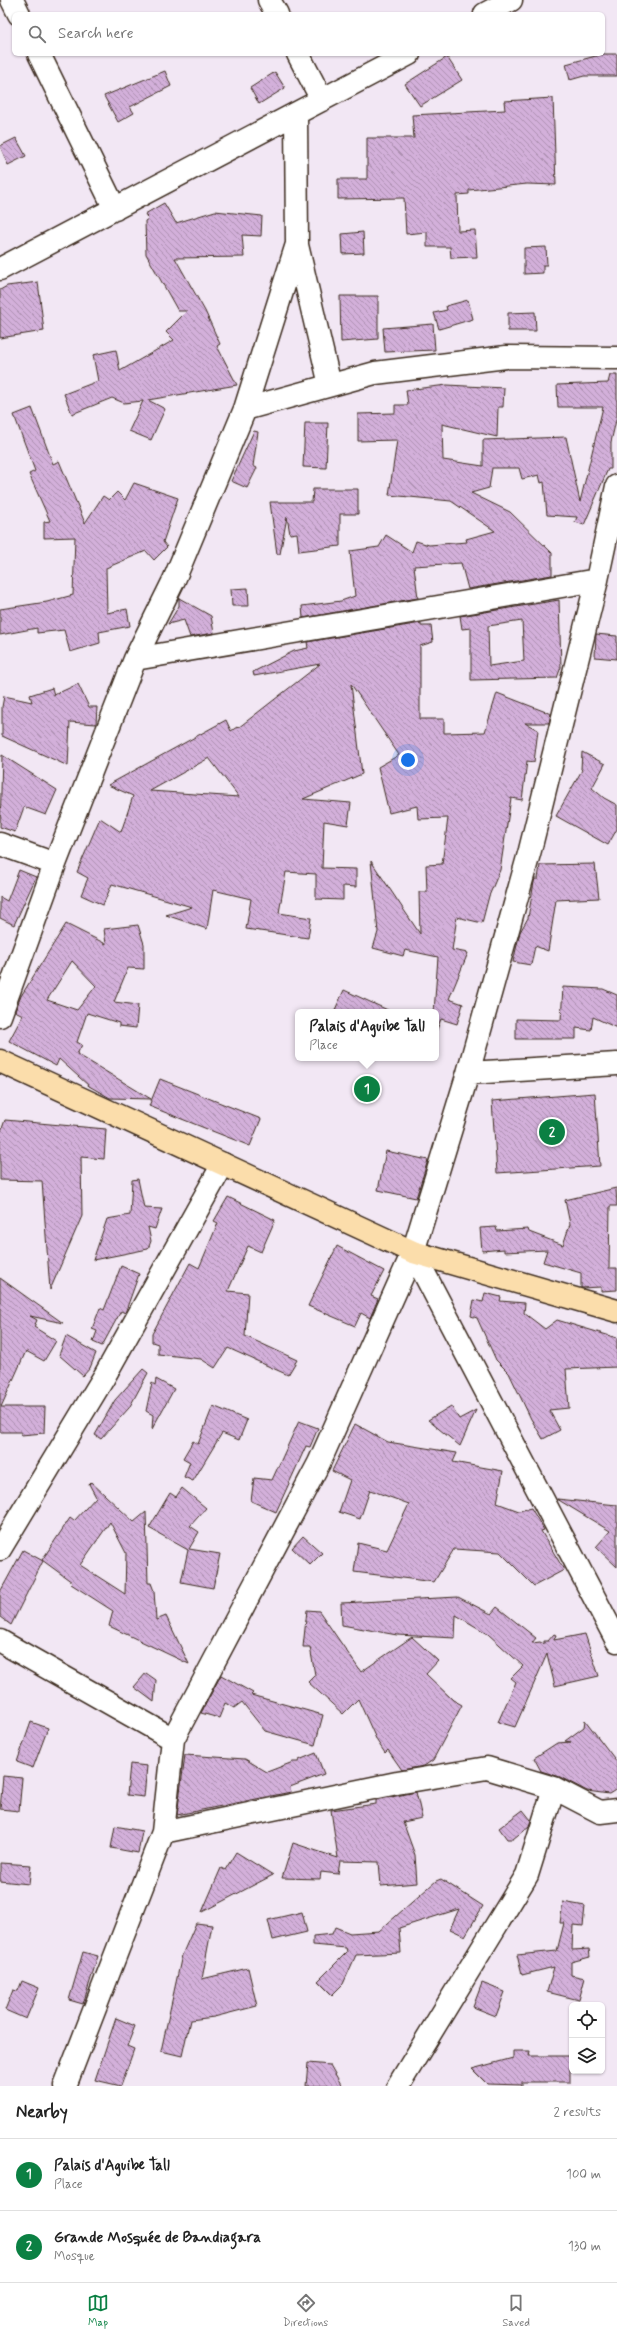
<!DOCTYPE html>
<meta charset="utf-8">
<style>
:root{--surface:#fff;--page:#f2f2f2;--text:#222;--muted:#767676;--line:#e0e0e0;--accent:#0b8043}
body{margin:0;font-family:Mynerve,sans-serif;background:var(--page);color:var(--text)}
.controls{position:absolute;right:12px;bottom:12px;display:grid;overflow:hidden;border-radius:6px;box-shadow:0 1px 3px #0004}
.controls button{width:36px;height:36px;display:grid;place-items:center;padding:0;border:0;border-bottom:1px solid var(--line);background:var(--surface);color:var(--text);font:20px sans-serif}
.you{position:absolute;left:408px;top:760px;width:14px;height:14px;margin:-10px;border:3px solid #fff;border-radius:50%;background:#1a73e8;box-shadow:0 0 0 6px #1a73e833}
.badge{display:grid;place-items:center;width:26px;height:26px;border-radius:50%;background:var(--accent);color:#fff;font-size:13px;font-weight:700}
.pin{position:absolute;translate:-50% -50%;border:2px solid #fff;box-shadow:0 1px 4px #0006}
.popup{position:absolute;left:295px;top:1009px;width:144px;height:52px;box-sizing:border-box;display:grid;place-content:center;border-radius:6px;background:var(--surface);filter:drop-shadow(0 1px 3px #0005);font-size:13px;white-space:nowrap;color:var(--muted)}
.popup b{font-size:15px;color:var(--text)}
.popup::after{content:'';position:absolute;left:50%;top:100%;margin-left:-8px;border:8px solid transparent;border-top-color:var(--surface)}
.list{margin:0;padding:0;list-style:none}
h2{display:flex;justify-content:space-between;align-items:center;height:52px;margin:0;padding:0 16px;font-size:17px}
h2 small{font-size:13px;font-weight:400;color:var(--muted)}
.list li{display:grid;grid-template-columns:26px 1fr auto;gap:12px;align-items:center;box-sizing:border-box;height:72px;padding:0 16px;border-top:1px solid var(--line)}
.list b{display:block;font-size:15px;white-space:nowrap}
.list p{margin:0;font-size:13px;white-space:nowrap;color:var(--muted)}
.list em{font-size:13px;font-style:normal;color:var(--muted)}
.icon{flex:none;width:22px;height:22px;fill:none;stroke:currentColor;stroke-width:2;stroke-linecap:round;stroke-linejoin:round}
.map{position:relative;flex:none;width:617px;height:2086px;overflow:hidden}
.search{position:absolute;background:var(--surface);box-shadow:0 1px 3px #0004;left:12px;right:12px;top:12px;height:44px;display:flex;align-items:center;gap:10px;box-sizing:border-box;padding:0 14px;border-radius:6px;color:var(--muted);font-size:15px}
.sheet{height:196px;background:var(--surface)}
nav{display:flex;justify-content:space-around;align-items:center;box-sizing:border-box;height:56px;border-top:1px solid var(--line);background:var(--surface);font-size:11px;color:var(--muted)}
nav a{display:grid;justify-items:center;gap:2px}
nav .on{color:var(--accent)}
.map>svg:first-child{display:block}
.building{fill:url(#building-back-hatch);stroke:#3b2a1e;fill-rule:evenodd}
.lines{fill:none;stroke-linecap:round;stroke-linejoin:round}
.minor-casing{stroke:#3b2a1e;stroke-width:25}
.major-casing{stroke:#3b2a1e;stroke-width:25}
.minor{stroke:#fff;stroke-width:22}
.major{stroke:#fbddab;stroke-width:22}
</style>
<div class="map">
<svg width="617" height="2086" viewBox="0 0 617 2086">
<defs>
<pattern id="building-back-hatch" width="6" height="6" patternUnits="userSpaceOnUse"><rect width="6" height="6" fill="#d3b0da"/><path d="M-1 5l2 2M0 0l6 6M5-1l2 2" fill="none" stroke="#ac8fb0"/></pattern>
</defs>
<rect width="100%" height="100%" fill="#f2e7f4"/>
<filter id="ink" filterUnits="userSpaceOnUse"><feTurbulence type="fractalNoise" baseFrequency=".025" numOctaves="2"/><feDisplacementMap in="SourceGraphic" scale="8" xChannelSelector="R" yChannelSelector="G"/><feConvolveMatrix kernelMatrix="1 2 1 2 8 2 1 2 1" color-interpolation-filters="sRGB"/></filter>
<g filter="url(#ink)">
<path class="building" d="M 603,54 L 617,54 L 617,76 L 584,76 L 570,80 L 566,64 Z
M 447,57 L 462,80 L 420,106 L 405,84 Z
M 165,71 L 171,86 L 130,107 L 134,113 L 118,122 L 104,96 Z
M 275,72 L 285,88 L 259,104 L 250,88 Z
M 553,98 L 556,185 L 527,184 L 469,190 L 469,194 L 457,195 L 458,231 L 475,230 L 477,257 L 451,258 L 450,247 L 427,247 L 427,232 L 406,234 L 404,198 L 338,199 L 338,179 L 367,179 L 367,138 L 414,138 L 412,115 L 505,110 L 504,101 Z
M 16,138 L 26,156 L 8,165 L 0,146 Z
M 164,203 L 176,223 L 215,211 L 262,216 L 261,236 L 242,235 L 244,257 L 175,258 L 205,311 L 220,344 L 217,346 L 237,385 L 148,400 L 165,409 L 151,440 L 129,431 L 143,401 L 124,403 L 112,398 L 72,414 L 64,394 L 98,381 L 93,355 L 116,350 L 120,371 L 174,340 L 166,332 L 187,311 L 178,311 L 146,254 L 145,221 L 148,219 L 145,214 Z
M 363,232 L 364,253 L 343,254 L 342,234 Z
M 546,247 L 547,265 L 543,265 L 543,273 L 524,274 L 524,248 Z
M 38,282 L 44,331 L 0,338 L 0,290 L 7,286 Z
M 340,296 L 378,296 L 378,339 L 341,342 Z
M 468,300 L 473,319 L 439,329 L 434,313 L 447,310 L 446,306 Z
M 535,312 L 536,331 L 508,331 L 508,313 Z
M 433,324 L 435,350 L 385,352 L 383,328 Z
M 610,375 L 617,375 L 617,416 L 611,442 L 611,469 L 608,469 L 584,525 L 575,522 L 577,517 L 547,515 L 544,482 L 541,483 L 539,475 L 522,479 L 519,468 L 492,468 L 489,488 L 471,493 L 510,512 L 552,553 L 552,575 L 468,589 L 461,563 L 414,566 L 418,598 L 303,618 L 302,606 L 341,601 L 355,596 L 350,551 L 379,547 L 386,535 L 412,552 L 416,541 L 429,545 L 467,542 L 466,539 L 495,531 L 451,501 L 389,495 L 397,440 L 358,441 L 358,414 L 395,413 L 395,405 L 408,405 L 406,390 L 447,385 L 504,388 L 503,407 L 498,407 L 497,437 L 442,424 L 443,460 L 483,466 L 483,440 L 566,437 L 580,502 L 603,407 L 558,407 L 557,385 L 608,383 Z
M 32,408 L 53,464 L 59,461 L 85,523 L 103,496 L 109,500 L 117,492 L 125,500 L 134,483 L 178,498 L 163,542 L 167,547 L 154,560 L 146,551 L 106,568 L 107,613 L 127,609 L 130,626 L 99,632 L 100,643 L 70,652 L 64,630 L 37,633 L 37,628 L 0,635 L 0,609 L 47,602 L 73,595 L 75,537 L 44,538 L 44,522 L 50,521 L 29,474 L 35,471 L 14,415 Z
M 305,423 L 328,423 L 326,468 L 303,467 Z
M 254,431 L 258,432 L 253,466 L 257,468 L 247,488 L 231,481 Z
M 313,489 L 358,489 L 358,514 L 340,514 L 340,546 L 299,551 L 297,533 L 290,534 L 287,517 L 280,554 L 277,554 L 270,502 L 312,502 Z
M 248,588 L 249,606 L 232,606 L 231,589 Z
M 179,598 L 211,616 L 214,633 L 190,637 L 184,620 L 168,624 L 179,606 Z
M 559,600 L 561,667 L 557,678 L 471,680 L 471,628 L 462,629 L 460,616 ZM 522,621 L 524,661 L 489,666 L 488,626 Z
M 421,623 L 421,626 L 431,626 L 433,642 L 420,646 L 420,719 L 444,719 L 444,733 L 485,732 L 497,693 L 551,714 L 549,723 L 525,723 L 538,730 L 534,762 L 527,761 L 522,800 L 511,798 L 500,870 L 489,896 L 482,923 L 457,917 L 452,950 L 468,953 L 449,999 L 463,1004 L 457,1024 L 441,1019 L 436,1032 L 436,1012 L 434,1012 L 438,957 L 405,950 L 403,956 L 373,948 L 378,932 L 371,861 L 420,934 L 419,892 L 427,892 L 426,865 L 442,864 L 448,818 L 418,819 L 417,806 L 389,813 L 378,767 L 399,755 L 351,684 L 362,774 L 303,799 L 351,803 L 348,825 L 324,821 L 322,868 L 356,869 L 356,887 L 343,886 L 343,900 L 316,899 L 316,874 L 286,872 L 279,913 L 311,918 L 308,938 L 246,929 L 251,899 L 213,890 L 207,929 L 166,915 L 192,907 L 112,884 L 103,905 L 81,895 L 88,878 L 77,872 L 100,818 L 121,832 L 133,796 L 108,785 L 226,720 L 231,731 L 237,727 L 238,728 L 320,664 L 254,676 L 253,672 L 294,651 L 308,648 L 307,642 ZM 209,758 L 239,797 L 150,791 Z
M 596,634 L 617,636 L 617,659 L 595,657 Z
M 78,684 L 89,707 L 97,707 L 96,724 L 70,722 L 68,766 L 2,736 L 2,707 L 4,696 L 32,702 L 30,695 L 52,688 L 54,695 Z
M 582,752 L 605,764 L 592,788 L 604,798 L 617,805 L 617,829 L 608,845 L 556,816 L 582,770 L 581,769 Z
M 2,755 L 57,790 L 46,815 L 24,807 L 15,832 L 0,827 Z
M 595,864 L 599,898 L 556,900 L 548,951 L 535,946 L 531,965 L 513,962 L 520,932 L 528,918 L 534,882 L 535,879 L 538,879 L 540,865 Z
M 19,870 L 36,877 L 14,925 L 0,918 L 0,897 L 7,901 Z
M 66,924 L 106,944 L 104,929 L 138,925 L 144,944 L 144,969 L 128,968 L 114,1002 L 138,1005 L 136,1028 L 119,1026 L 119,1023 L 87,1013 L 77,1042 L 82,1045 L 77,1054 L 151,1099 L 110,1098 L 89,1086 L 59,1059 L 56,1066 L 9,1041 L 23,1015 L 15,1011 L 21,996 ZM 72,961 L 96,986 L 77,1010 L 47,1000 Z
M 563,987 L 603,989 L 617,995 L 617,1028 L 593,1017 L 591,1030 L 576,1028 L 576,1039 L 516,1039 L 516,1019 L 561,1020 Z
M 344,990 L 392,1012 L 334,1012 Z
M 160,1079 L 261,1119 L 250,1146 L 149,1106 Z
M 595,1093 L 600,1166 L 497,1173 L 492,1101 Z
M 5,1120 L 106,1129 L 104,1159 L 81,1157 L 82,1216 L 50,1290 L 42,1181 L 0,1180 L 0,1134 Z
M 386,1151 L 428,1160 L 416,1198 L 378,1190 Z
M 138,1179 L 144,1208 L 162,1209 L 155,1229 L 148,1227 L 151,1241 L 148,1249 L 93,1260 L 107,1219 L 130,1215 L 132,1180 Z
M 616,1188 L 617,1206 L 610,1206 L 609,1268 L 617,1268 L 617,1290 L 601,1291 L 601,1287 L 581,1288 L 581,1273 L 543,1262 L 547,1250 L 504,1252 L 504,1249 L 482,1251 L 480,1228 L 496,1227 L 497,1231 L 528,1229 L 529,1232 L 563,1245 L 570,1224 L 565,1200 Z
M 228,1197 L 275,1220 L 261,1252 L 248,1246 L 228,1291 L 248,1293 L 245,1336 L 297,1360 L 288,1375 L 228,1348 L 215,1368 L 201,1359 L 158,1354 L 158,1344 L 152,1342 L 152,1334 L 190,1263 L 199,1268 L 218,1223 L 214,1221 Z
M 337,1246 L 384,1271 L 371,1296 L 378,1299 L 370,1318 L 361,1313 L 355,1326 L 308,1306 Z
M 121,1266 L 139,1274 L 125,1313 L 121,1311 L 102,1346 L 93,1342 L 97,1331 L 92,1329 L 100,1308 L 104,1310 Z
M 0,1278 L 63,1323 L 30,1316 L 37,1320 L 34,1327 L 56,1341 L 44,1361 L 26,1351 L 1,1407 L 45,1407 L 44,1433 L 21,1435 L 21,1432 L 0,1432 Z
M 485,1293 L 501,1297 L 500,1301 L 525,1303 L 524,1313 L 545,1329 L 557,1320 L 617,1338 L 617,1367 L 566,1369 L 569,1408 L 549,1410 L 560,1430 L 543,1439 L 531,1419 L 509,1373 L 496,1360 L 477,1318 L 471,1316 L 474,1300 L 483,1302 Z
M 66,1336 L 96,1353 L 90,1368 L 83,1376 L 59,1355 Z
M 143,1369 L 148,1373 L 129,1408 L 101,1439 L 95,1435 L 115,1400 Z
M 156,1379 L 174,1389 L 152,1429 L 153,1415 L 146,1411 L 152,1383 L 155,1385 Z
M 213,1406 L 247,1420 L 239,1440 L 222,1433 L 193,1481 L 184,1477 L 190,1462 L 183,1458 L 193,1441 L 198,1444 Z
M 451,1406 L 459,1419 L 476,1410 L 460,1446 L 428,1420 Z
M 299,1421 L 318,1428 L 310,1447 L 306,1446 L 276,1512 L 251,1501 L 254,1478 L 272,1480 Z
M 355,1424 L 388,1442 L 457,1453 L 453,1462 L 503,1471 L 497,1503 L 519,1511 L 531,1508 L 544,1530 L 541,1531 L 564,1570 L 534,1586 L 500,1552 L 454,1549 L 434,1582 L 354,1572 L 358,1543 L 387,1550 L 409,1504 L 370,1490 L 360,1519 L 339,1512 L 350,1480 L 332,1471 Z
M 91,1482 L 134,1522 L 146,1512 L 148,1583 L 151,1583 L 154,1591 L 156,1620 L 166,1616 L 189,1664 L 109,1626 L 113,1611 L 71,1584 L 72,1582 L 42,1560 L 70,1518 L 74,1521 L 96,1497 L 89,1484 ZM 110,1522 L 126,1553 L 125,1594 L 80,1565 Z
M 182,1488 L 206,1508 L 190,1526 L 199,1532 L 189,1549 L 220,1554 L 213,1588 L 181,1582 L 188,1550 L 149,1528 L 170,1493 L 176,1497 Z
M 557,1499 L 617,1505 L 617,1567 L 596,1547 L 610,1531 Z
M 303,1536 L 322,1553 L 310,1565 L 292,1548 Z
M 23,1550 L 43,1561 L 11,1625 L 0,1617 L 0,1592 Z
M 458,1597 L 491,1614 L 497,1607 L 536,1638 L 532,1643 L 540,1642 L 544,1644 L 544,1641 L 548,1641 L 554,1634 L 556,1635 L 554,1640 L 585,1634 L 599,1676 L 555,1686 L 547,1654 L 515,1727 L 498,1722 L 516,1682 L 511,1678 L 523,1666 L 488,1634 L 456,1615 L 455,1638 L 397,1635 L 342,1625 L 341,1603 Z
M 307,1610 L 319,1611 L 361,1672 L 412,1637 L 438,1661 L 426,1674 L 453,1700 L 462,1705 L 433,1760 L 424,1766 L 402,1770 L 388,1750 L 385,1753 L 377,1741 L 358,1699 L 343,1714 L 308,1682 L 315,1675 L 310,1647 L 303,1647 Z
M 146,1673 L 156,1680 L 154,1702 L 134,1687 Z
M 221,1675 L 253,1693 L 251,1695 L 323,1715 L 315,1745 L 265,1731 L 242,1702 L 234,1708 L 225,1703 L 219,1718 L 201,1713 Z
M 585,1720 L 617,1762 L 617,1789 L 609,1794 L 587,1791 L 560,1777 L 541,1771 L 534,1758 L 557,1743 L 571,1742 L 565,1741 L 584,1727 Z
M 31,1722 L 48,1728 L 33,1768 L 17,1762 Z
M 316,1753 L 324,1774 L 290,1787 L 291,1792 L 177,1815 L 185,1755 L 245,1759 L 267,1772 L 293,1762 L 298,1762 L 299,1760 Z
M 130,1764 L 147,1766 L 144,1797 L 127,1795 Z
M 3,1776 L 22,1778 L 19,1811 L 0,1809 Z
M 416,1792 L 422,1818 L 403,1822 L 415,1855 L 417,1883 L 381,1886 L 379,1862 L 340,1861 L 338,1874 L 321,1872 L 320,1879 L 282,1878 L 293,1843 L 338,1858 L 331,1810 L 376,1804 L 376,1800 Z
M 523,1810 L 531,1820 L 529,1826 L 513,1839 L 507,1839 L 499,1828 Z
M 115,1826 L 142,1831 L 138,1853 L 111,1848 Z
M 236,1852 L 273,1875 L 202,1912 L 221,1868 L 225,1870 Z
M 0,1863 L 31,1865 L 29,1884 L 0,1881 Z
M 441,1879 L 483,1906 L 465,1936 L 450,1929 L 459,1909 L 399,1928 L 401,1953 L 356,1955 L 343,1984 L 332,1995 L 318,1981 L 347,1952 L 346,1948 L 313,1945 L 313,1936 L 332,1934 L 335,1927 L 350,1933 L 379,1931 L 436,1881 Z
M 563,1902 L 585,1906 L 583,1926 L 573,1925 L 572,1950 L 589,1949 L 590,1957 L 571,1962 L 571,1975 L 585,1978 L 579,2000 L 547,1992 L 554,1967 L 522,1975 L 517,1955 L 557,1951 L 564,1923 L 560,1923 Z
M 302,1912 L 307,1932 L 273,1940 L 268,1920 Z
M 196,1923 L 212,1925 L 202,1979 L 248,1968 L 257,2006 L 214,2017 L 190,2020 L 182,2056 L 161,2051 L 182,1955 Z
M 83,1952 L 98,1956 L 83,2004 L 69,2000 Z
M 22,1981 L 39,1988 L 26,2019 L 5,2010 L 13,1990 L 18,1991 Z
M 482,1983 L 505,1992 L 496,2016 L 473,2007 Z
M 116,2018 L 135,2026 L 127,2046 L 134,2049 L 121,2086 L 95,2080 Z
M 513,2051 L 530,2051 L 529,2056 L 570,2056 L 570,2082 L 522,2082 L 522,2085 L 487,2084 L 472,2069 L 513,2058 Z
M 308,2063 L 330,2065 L 342,2086 L 306,2086 Z"/>
<g class="lines">
<g class="minor-casing">
<path id="minor" d="M 12,0 L 19,14
M 269,0 L 277,14
M 485,14 L 511,0
M 39,54 L 115,209
M 298,54 L 322,100
M 297,245 L 330,385
M 0,269 L 409,54
M 245,409 L 375,373 L 506,357 L 617,358
M 135,659 L 597,580
M 0,844 L 55,864
M 0,1016 L 55,864 L 135,659 L 174,580 L 245,409 L 297,244 L 296,114
M 468,1073 L 617,1064
M 413,1252 L 617,1641
M 0,1549 L 104,1377 L 223,1164
M 0,1641 L 173,1739
M 163,1832 L 397,1783 L 487,1768 L 554,1788 L 600,1812 L 617,1810
M 65,2086 L 163,1832 L 173,1739 L 319,1463 L 413,1252 L 468,1073 L 530,850 L 597,580 L 617,486
M 398,2086 L 527,1875 L 554,1788"/>
</g>
<g class="major-casing">
<path id="major" d="M 0,1061 L 413,1252 L 617,1311"/>
</g>
<use href="#minor" class="minor"/>
<use href="#major" class="major"/>
</g>
</g>
</svg>
<div class="controls">
<button><svg class="icon" aria-label="locate" viewBox="0 0 24 24"><circle cx="12" cy="12" r="6"/><path d="M12 2v4M12 18v4M2 12h4M18 12h4"/></svg></button>
<button><svg class="icon" aria-label="layers" viewBox="0 0 24 24"><path d="M12 4l9 5-9 5-9-5zM3 14l9 5 9-5"/></svg></button>
</div>
<div class="you"></div>
<div class="pin badge" style="left:367px;top:1089px">1</div>
<div class="popup"><b>Palais d'Aguibe Tall</b>Place</div>
<div class="pin badge" style="left:552px;top:1132px">2</div>
<div class="search"><svg class="icon" aria-label="search" viewBox="0 0 24 24"><circle cx="10" cy="10" r="6"/><path d="M15 15l6 6"/></svg>Search here</div>
</div>
<section class="sheet">
<h2>Nearby<small>2 results</small></h2>
<ul class="list">
<li><span class="badge">1</span><div><b>Palais d'Aguibe Tall</b><p>Place</p></div><em>100 m</em></li>
<li><span class="badge">2</span><div><b>Grande Mosquée de Bandiagara</b><p>Mosque</p></div><em>130 m</em></li>
</ul>
</section>
<nav>
<a class="on"><svg class="icon" aria-label="map" viewBox="0 0 24 24"><path d="M3 6l6-2 6 2 6-2v14l-6 2-6-2-6 2zM9 4v14M15 6v14"/></svg>Map</a>
<a><svg class="icon" aria-label="directions" viewBox="0 0 24 24"><path d="M12 3l9 9-9 9-9-9zM9 14v-3h6M13 9l2 2-2 2"/></svg>Directions</a>
<a><svg class="icon" aria-label="saved" viewBox="0 0 24 24"><path d="M7 4h10v16l-5-4-5 4z"/></svg>Saved</a>
</nav>
